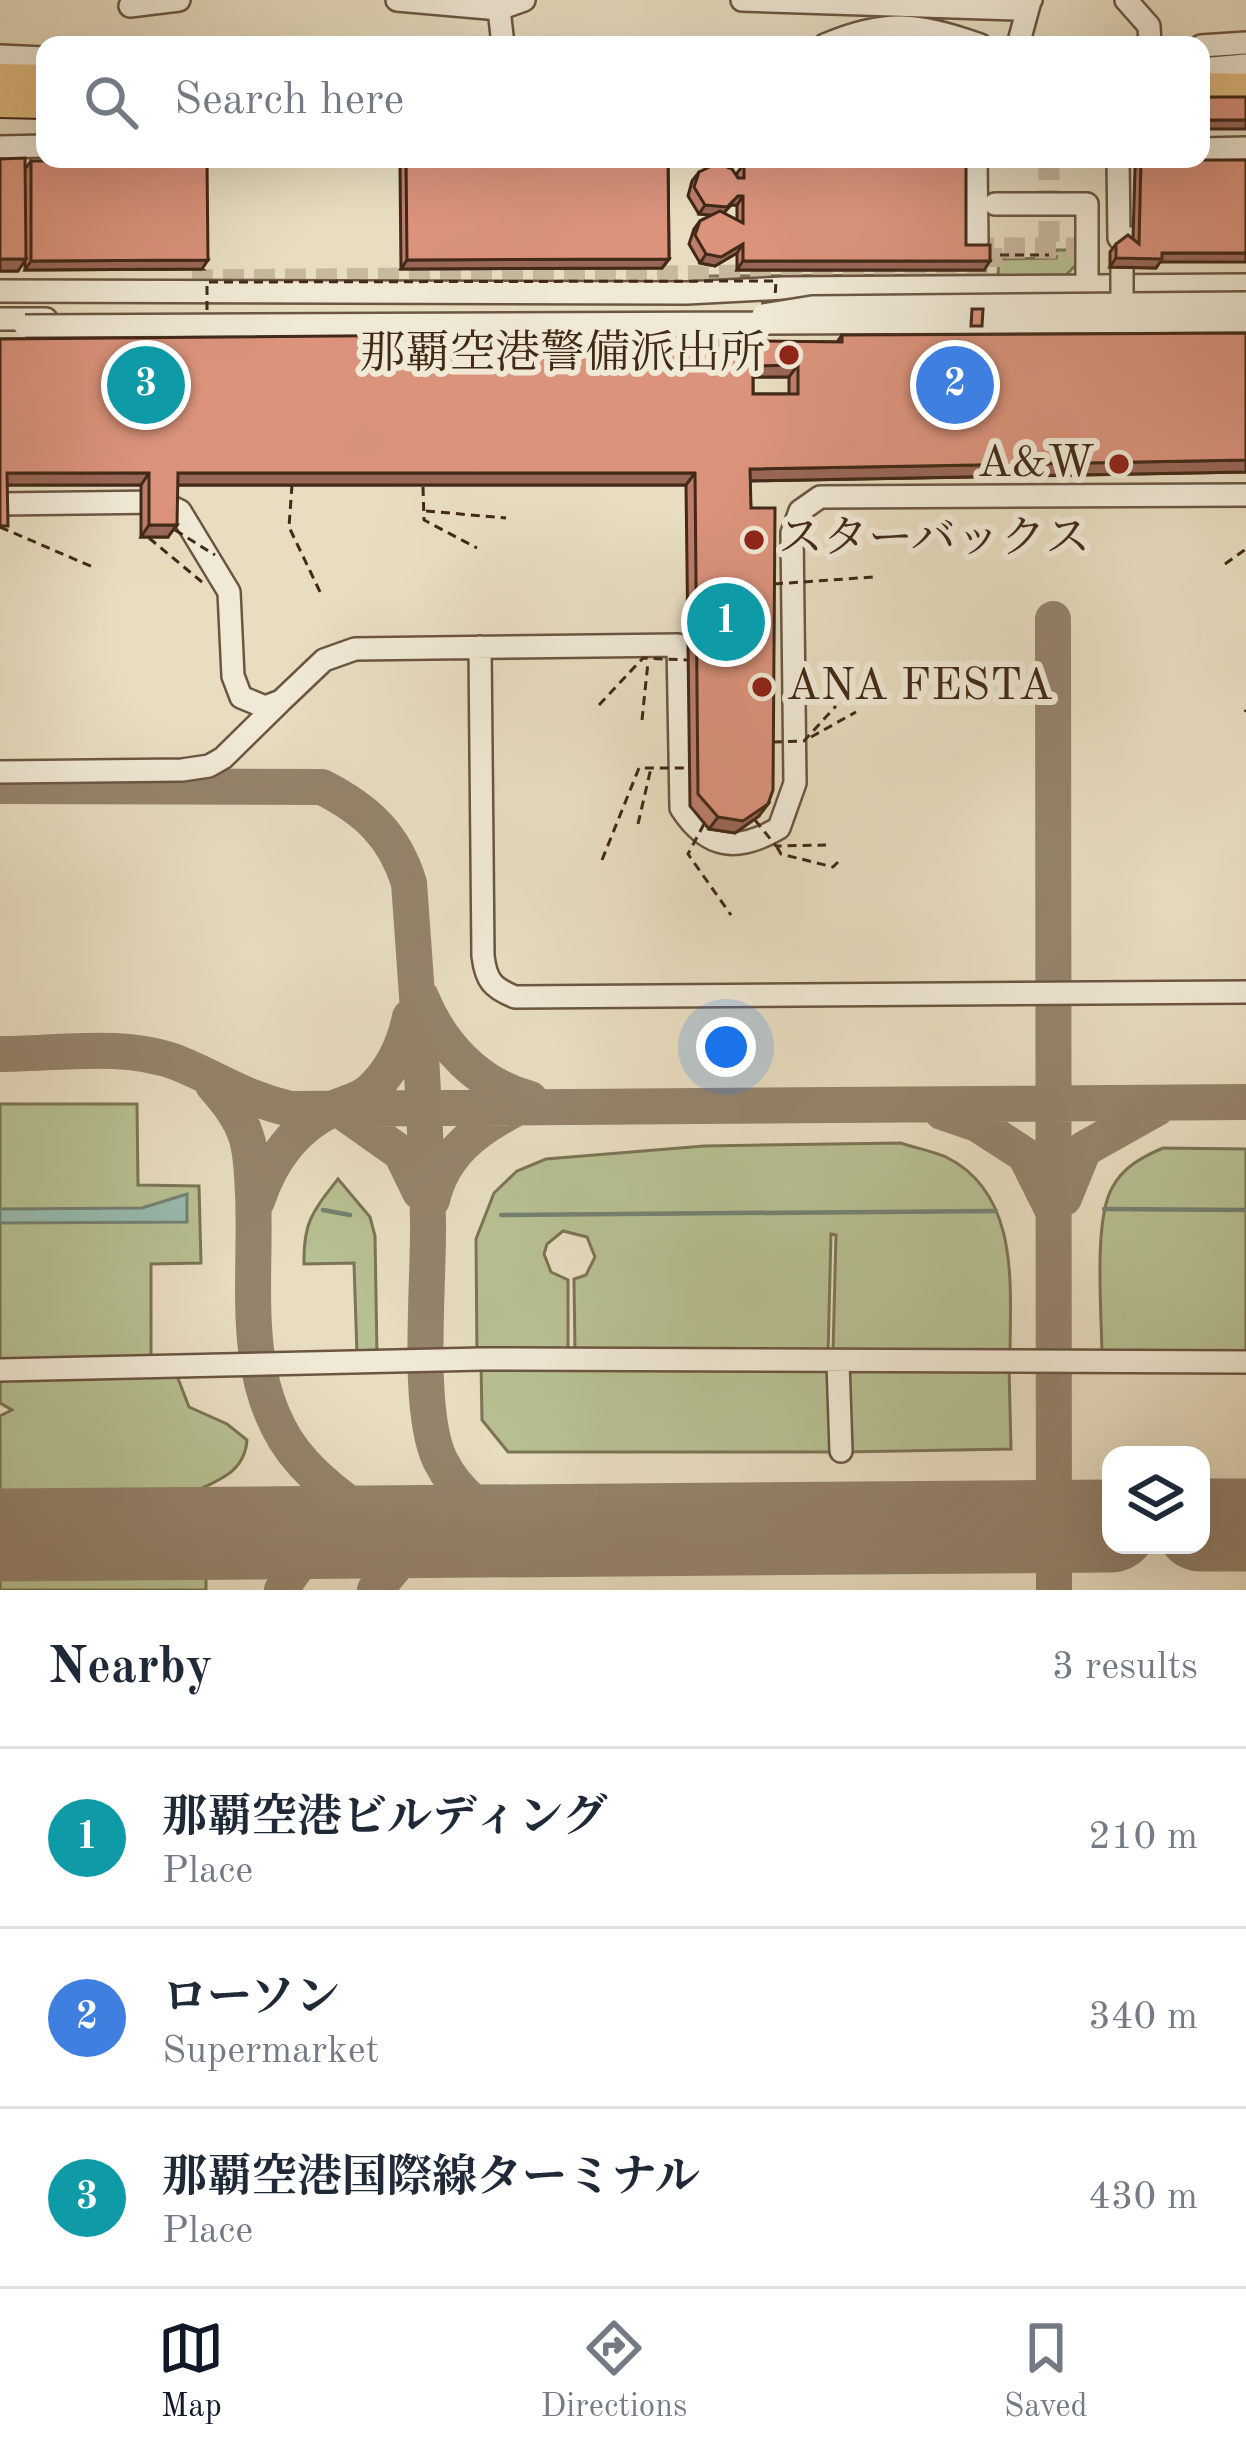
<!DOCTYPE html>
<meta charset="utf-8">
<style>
:root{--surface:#fff;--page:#f6f6f7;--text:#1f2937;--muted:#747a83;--line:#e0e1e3;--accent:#111827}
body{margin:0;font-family:"Old Standard TT","Noto Serif JP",serif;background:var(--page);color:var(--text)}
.controls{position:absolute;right:36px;bottom:36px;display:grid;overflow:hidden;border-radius:24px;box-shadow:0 12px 48px #0002}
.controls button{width:108px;height:108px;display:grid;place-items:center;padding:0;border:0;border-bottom:3px solid var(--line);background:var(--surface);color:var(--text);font:60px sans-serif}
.you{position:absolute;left:726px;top:1047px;width:42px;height:42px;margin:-30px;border:9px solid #fff;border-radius:50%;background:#1a73e8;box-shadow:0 0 0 18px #1a73e833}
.badge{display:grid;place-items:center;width:78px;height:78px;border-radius:50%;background:var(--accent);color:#fff;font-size:39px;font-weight:700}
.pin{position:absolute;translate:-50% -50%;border:6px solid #fff;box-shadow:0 3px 12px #0006}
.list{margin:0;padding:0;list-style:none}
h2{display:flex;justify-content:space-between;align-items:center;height:156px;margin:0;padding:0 48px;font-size:51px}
h2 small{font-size:39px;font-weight:400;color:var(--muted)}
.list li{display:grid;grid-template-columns:78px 1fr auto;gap:36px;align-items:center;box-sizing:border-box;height:180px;padding:0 48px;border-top:3px solid var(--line)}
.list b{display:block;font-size:45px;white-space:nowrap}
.list p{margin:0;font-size:39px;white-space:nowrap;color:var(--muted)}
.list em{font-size:39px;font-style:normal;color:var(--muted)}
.icon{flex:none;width:66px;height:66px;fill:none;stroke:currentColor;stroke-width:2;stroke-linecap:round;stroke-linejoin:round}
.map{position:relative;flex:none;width:1246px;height:1590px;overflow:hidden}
.search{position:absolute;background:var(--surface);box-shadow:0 12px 48px #0002;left:36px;right:36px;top:36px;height:132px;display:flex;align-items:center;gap:30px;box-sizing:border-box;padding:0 42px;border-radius:24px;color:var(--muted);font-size:45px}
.sheet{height:696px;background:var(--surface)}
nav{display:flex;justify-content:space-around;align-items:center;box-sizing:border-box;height:168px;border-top:3px solid var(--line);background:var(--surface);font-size:33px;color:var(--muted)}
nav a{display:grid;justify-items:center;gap:6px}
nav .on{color:var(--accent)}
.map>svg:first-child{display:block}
.green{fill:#b7c092;stroke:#7c7455;stroke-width:3}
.water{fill:#97bcb0;stroke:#758173;stroke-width:3}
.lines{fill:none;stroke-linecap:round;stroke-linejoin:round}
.stream{stroke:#758173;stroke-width:4.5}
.taxiway{stroke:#95836c;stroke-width:36}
.runway{stroke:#95836c;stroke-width:93}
.minor-tunnel{stroke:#c7b99e;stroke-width:21;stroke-dasharray:21 10;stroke-linecap:butt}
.minor-casing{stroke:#6c5642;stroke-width:26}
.highway-casing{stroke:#422918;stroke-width:34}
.path{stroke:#422918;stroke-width:3;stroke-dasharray:9 6;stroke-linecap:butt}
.minor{stroke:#f0e9d6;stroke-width:21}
.highway{stroke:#e4be80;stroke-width:30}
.minor-bridge-casing{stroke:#6c5642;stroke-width:26;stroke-linecap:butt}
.path-bridge{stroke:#422918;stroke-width:3;stroke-dasharray:9 6;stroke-linecap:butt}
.minor-bridge{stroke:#f0e9d6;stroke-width:21}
.wall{fill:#bc7e6b;stroke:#422918;stroke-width:3;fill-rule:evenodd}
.shaded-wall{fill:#996757;stroke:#422918;stroke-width:3}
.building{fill:#db937c;stroke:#422918;stroke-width:3;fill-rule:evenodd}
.poi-dot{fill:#8f2418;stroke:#f0e9d6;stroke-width:4.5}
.labels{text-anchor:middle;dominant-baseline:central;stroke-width:12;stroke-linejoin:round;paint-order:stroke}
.poi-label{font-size:45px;fill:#422918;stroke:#f0e9d6;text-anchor:end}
</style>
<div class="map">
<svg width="1246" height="1590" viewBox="0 0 1246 1590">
<rect width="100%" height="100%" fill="#e8ddc0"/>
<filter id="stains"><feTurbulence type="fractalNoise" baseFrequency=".00167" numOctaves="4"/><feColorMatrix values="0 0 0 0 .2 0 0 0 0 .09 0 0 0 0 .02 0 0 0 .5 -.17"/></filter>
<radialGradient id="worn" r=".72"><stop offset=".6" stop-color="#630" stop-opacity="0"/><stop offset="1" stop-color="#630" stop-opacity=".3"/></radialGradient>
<path class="green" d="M 1057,250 L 1076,250 L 1076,265 L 1065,276 L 1051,279 L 708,281 L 708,276 L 998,275 L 999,259 L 1056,258 Z
M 0,1104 L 137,1104 L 138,1185 L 199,1186 L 201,1263 L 151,1264 L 151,1365 L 0,1365 Z
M 901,1143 C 915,1148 932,1151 946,1157 C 1021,1194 1010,1288 1010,1357 L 833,1353 L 836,1235 L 831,1234 L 828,1355 L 575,1352 L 574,1279 L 586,1275 L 595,1257 L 587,1237 L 563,1231 L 547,1244 L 544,1254 L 551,1272 L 568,1280 L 568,1352 L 477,1355 L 476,1239 L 494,1193 L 517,1171 L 546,1159 L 704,1146 Z
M 1163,1148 L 1246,1149 L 1246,1355 L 1102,1358 C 1102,1316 1093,1222 1112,1188 C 1123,1167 1142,1157 1163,1148 Z
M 338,1179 L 370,1217 L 375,1236 L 377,1355 L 357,1355 L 354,1263 L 304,1264 C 303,1222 313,1211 338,1179 Z
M 481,1363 L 832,1368 L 836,1452 L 508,1452 L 482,1420 Z
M 847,1366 L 1009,1367 L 1011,1449 L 844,1452 Z
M 0,1376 L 177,1376 L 189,1407 L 227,1424 L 247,1440 C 245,1469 224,1478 200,1489 L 0,1491 L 0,1416 L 12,1410 L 0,1403 Z
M 206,1576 L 206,1590 L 0,1590 L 0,1578 Z"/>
<path class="water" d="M 187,1194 L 187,1222 L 0,1223 L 0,1209 L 142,1208 Z"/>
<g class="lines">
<path class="stream" d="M 1104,1209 L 1246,1210
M 323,1210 L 350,1215
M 501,1215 L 996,1211"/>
<path class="taxiway" d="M 1053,619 L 1054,1590
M 0,786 L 322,787 C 367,810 394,835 409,883 C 417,996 426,1110 428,1223 C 429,1284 416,1410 440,1460 C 458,1496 486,1515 522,1530
M 421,997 C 441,1046 478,1085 530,1099
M 0,1054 C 56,1054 124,1042 178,1063 C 220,1080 243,1098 290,1109 L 1246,1102
M 213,1085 C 227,1101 241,1118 247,1139 C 252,1157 252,1177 253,1194 C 257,1277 240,1365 285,1439 C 309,1478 352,1506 388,1531
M 336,1107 L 401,1153 L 420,1192
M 942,1112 L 977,1124 L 1025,1155 L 1052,1209
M 1064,1198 L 1084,1149 L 1157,1108
M 432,1200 C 443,1153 476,1129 517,1108
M 257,1201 C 270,1161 295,1126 335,1108 C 347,1102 358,1101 369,1092 C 392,1072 404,1046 410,1017
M 282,1590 C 295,1563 316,1545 343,1532
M 375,1590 L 403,1557 L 439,1531"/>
<path class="runway" d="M 1201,1525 L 1246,1525
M 0,1535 L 1111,1526"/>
<path class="minor-tunnel" d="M 1049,159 L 1049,255
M 192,280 L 992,273 L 992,248 L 1075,248"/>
<g class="minor-casing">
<path id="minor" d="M 397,0 L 499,9 L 524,0
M 742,0 L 1015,9 L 1031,0
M 1126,0 L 1149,26 L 1150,45
M 130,6 L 179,0
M 499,9 L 503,45
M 825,45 C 885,19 919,23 980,45
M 1018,45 L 1030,1
M 1201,46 L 1246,43
M 0,56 L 45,58
M 1201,69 L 1246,65
M 0,147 L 45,146
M 1201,149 L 1246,148
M 1118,159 L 1119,238 L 1133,238
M 995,204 L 1087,204 L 1087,286
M 960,242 L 977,241 L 976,159
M 0,291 L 687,293 L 784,288 L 1246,285
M 0,319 L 46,319
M 0,504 L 161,502 L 180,511 L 229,592 L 233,676 L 241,697 L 265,707 L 281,701 L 324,660 L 355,649 L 678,645 L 681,808 C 708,850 738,852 779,828 L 795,783 L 792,533 L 800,511 L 820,497 L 1246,495
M 480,647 L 483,956 C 486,980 492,988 515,997 L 1246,992
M 0,772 L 182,770 L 209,766 L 223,758 L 280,702
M 838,1362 L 841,1451
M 0,1370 L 482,1359 L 1246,1362"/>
</g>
<g class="highway-casing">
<path id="highway" d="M 0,79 L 45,80
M 1201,88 L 1246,89
M 0,102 L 45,103"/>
</g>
<path class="path" d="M 1000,255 L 1049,255
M 292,485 L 289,527 L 322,596
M 423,487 L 424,520 L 477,548
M 426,511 L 506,518
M 0,527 L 95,568
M 149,538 L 202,582
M 1225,564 L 1246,549
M 1245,712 L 1246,710
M 642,720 L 648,662
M 811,737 L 856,712
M 638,824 L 651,768
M 777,847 L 781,854 L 833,867 L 838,862"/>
<use href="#minor" class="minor"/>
<use href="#highway" class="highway"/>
<g class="minor-bridge-casing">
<path id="minor-bridge" d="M 1122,267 L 1122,315
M 763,315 L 812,307 L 1246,303
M 25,326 L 1246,321"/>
</g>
<path class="path-bridge" d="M 207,310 L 207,282 L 776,281 L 775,298
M 175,530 L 215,555
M 774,584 L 873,577
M 599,705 L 643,658 L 687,660
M 773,742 L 804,741 L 836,706
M 755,820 L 776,846 L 826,845
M 704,824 L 688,854 L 731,915
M 602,860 L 639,768 L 688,768"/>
<use href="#minor-bridge" class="minor-bridge"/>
</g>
<path class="wall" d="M 0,159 L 25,169 L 31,161 L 202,269 L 25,270 L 25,260 L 18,271 L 0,271 Z
M 404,159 L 668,159 L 669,259 L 662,268 L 401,269 L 400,165 Z
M 1141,160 L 1160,262 L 1156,268 L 1110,267 L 1110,252 L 1116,244 L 1133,239 L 1135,169 Z
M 744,164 L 966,245 L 984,270 L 737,270 L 737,253 L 715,266 L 700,263 L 689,244 L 694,229 L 700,221 L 711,215 L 699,214 L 688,196 L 692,181 L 699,172 L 737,177 L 737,173 ZM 731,205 L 737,205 L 737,220 L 723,213 Z
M 842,335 L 1246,472 L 750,481 L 759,816 L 735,833 L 709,829 L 690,806 L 686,485 L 177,485 L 168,537 L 141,537 L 141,485 L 8,485 L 0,339 L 837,342 ZM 753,377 L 789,377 L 789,394 L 753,394 Z"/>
<path class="shaded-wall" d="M 1201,120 L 1246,120 L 1246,129 L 1201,129 Z
M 738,196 L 743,196 L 737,205 L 731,205 L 721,216 L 699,214 L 705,205 Z
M 743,244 L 737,253 L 715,266 L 700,263 L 706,254 Z
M 1162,253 L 1246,253 L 1246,262 L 1160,262 L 1156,268 L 1110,267 L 1116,258 Z
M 0,259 L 26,259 L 18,271 L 0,271 Z
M 669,259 L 662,268 L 401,269 L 407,260 Z
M 208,260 L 202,269 L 25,270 L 31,261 Z
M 743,261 L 990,261 L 984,270 L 737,270 Z
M 798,365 L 789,377 L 745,377 L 753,366 Z
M 1246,460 L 1246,472 L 742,481 L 750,469 Z
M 7,473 L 149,473 L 141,485 L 0,485 Z
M 178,473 L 695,473 L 686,485 L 169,485 Z
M 149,525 L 177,525 L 168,537 L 141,537 Z
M 768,804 L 759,816 L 735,833 L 709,829 L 718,817 Z"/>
<path class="building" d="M 1201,97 L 1246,97 L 1246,120 L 1201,120 Z
M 25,158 L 26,259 L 0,259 L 0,159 Z
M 406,159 L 668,159 L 669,259 L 407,260 Z
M 207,160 L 208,260 L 31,261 L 31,161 Z
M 1141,160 L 1246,160 L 1246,253 L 1162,253 L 1162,259 L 1116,258 L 1116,244 L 1128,235 L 1139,244 Z
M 718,163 L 732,169 L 738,178 L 744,178 L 744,164 L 966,163 L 966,245 L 990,245 L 990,261 L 743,261 L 743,244 L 721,257 L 706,254 L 695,235 L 700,221 L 720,211 L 743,223 L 743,196 L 738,196 L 727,207 L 705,205 L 694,187 L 699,172 Z
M 972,309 L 983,309 L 982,326 L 971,326 Z
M 688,333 L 751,336 L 752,341 L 842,342 L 842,335 L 1246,333 L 1246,460 L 750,469 L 751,508 L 775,508 L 773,790 L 768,804 L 743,821 L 718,817 L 698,794 L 695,473 L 178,473 L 177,525 L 149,525 L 149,473 L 7,473 L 8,526 L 0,526 L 0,339 ZM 798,365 L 798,394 L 753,394 L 753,366 Z"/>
<g class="poi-dot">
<circle cx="789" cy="355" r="12"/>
<circle cx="1119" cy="464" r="12"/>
<circle cx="754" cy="540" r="12"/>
<circle cx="762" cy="687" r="12"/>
</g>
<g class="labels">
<g class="poi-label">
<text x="765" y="355">那覇空港警備派出所</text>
<text x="1095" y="464">A&amp;W</text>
<text x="778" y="540" text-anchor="start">スターバックス</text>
<text x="786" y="687" text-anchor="start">ANA FESTA</text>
</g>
</g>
<rect width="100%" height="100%" filter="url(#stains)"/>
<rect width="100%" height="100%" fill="url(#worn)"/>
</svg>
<div class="controls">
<button><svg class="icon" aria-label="layers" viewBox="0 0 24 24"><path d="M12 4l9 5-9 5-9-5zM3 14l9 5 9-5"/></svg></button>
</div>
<div class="you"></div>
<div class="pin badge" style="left:726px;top:622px;background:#0f9aa8">1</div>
<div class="pin badge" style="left:955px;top:385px;background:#3f7fe0">2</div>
<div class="pin badge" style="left:146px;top:385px;background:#0f9aa8">3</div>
<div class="search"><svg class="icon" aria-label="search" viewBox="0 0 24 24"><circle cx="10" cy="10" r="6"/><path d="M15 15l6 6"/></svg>Search here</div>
</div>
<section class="sheet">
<h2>Nearby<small>3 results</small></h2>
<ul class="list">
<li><span class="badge" style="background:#0f9aa8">1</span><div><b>那覇空港ビルディング</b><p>Place</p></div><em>210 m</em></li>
<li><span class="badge" style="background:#3f7fe0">2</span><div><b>ローソン</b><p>Supermarket</p></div><em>340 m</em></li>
<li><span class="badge" style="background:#0f9aa8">3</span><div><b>那覇空港国際線ターミナル</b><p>Place</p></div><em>430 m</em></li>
</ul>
</section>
<nav>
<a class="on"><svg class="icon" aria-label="map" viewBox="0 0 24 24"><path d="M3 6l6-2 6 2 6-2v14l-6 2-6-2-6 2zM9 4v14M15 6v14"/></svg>Map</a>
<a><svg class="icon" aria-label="directions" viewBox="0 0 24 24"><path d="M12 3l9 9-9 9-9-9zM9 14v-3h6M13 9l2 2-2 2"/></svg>Directions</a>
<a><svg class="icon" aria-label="saved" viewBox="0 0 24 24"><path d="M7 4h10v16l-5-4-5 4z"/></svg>Saved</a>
</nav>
